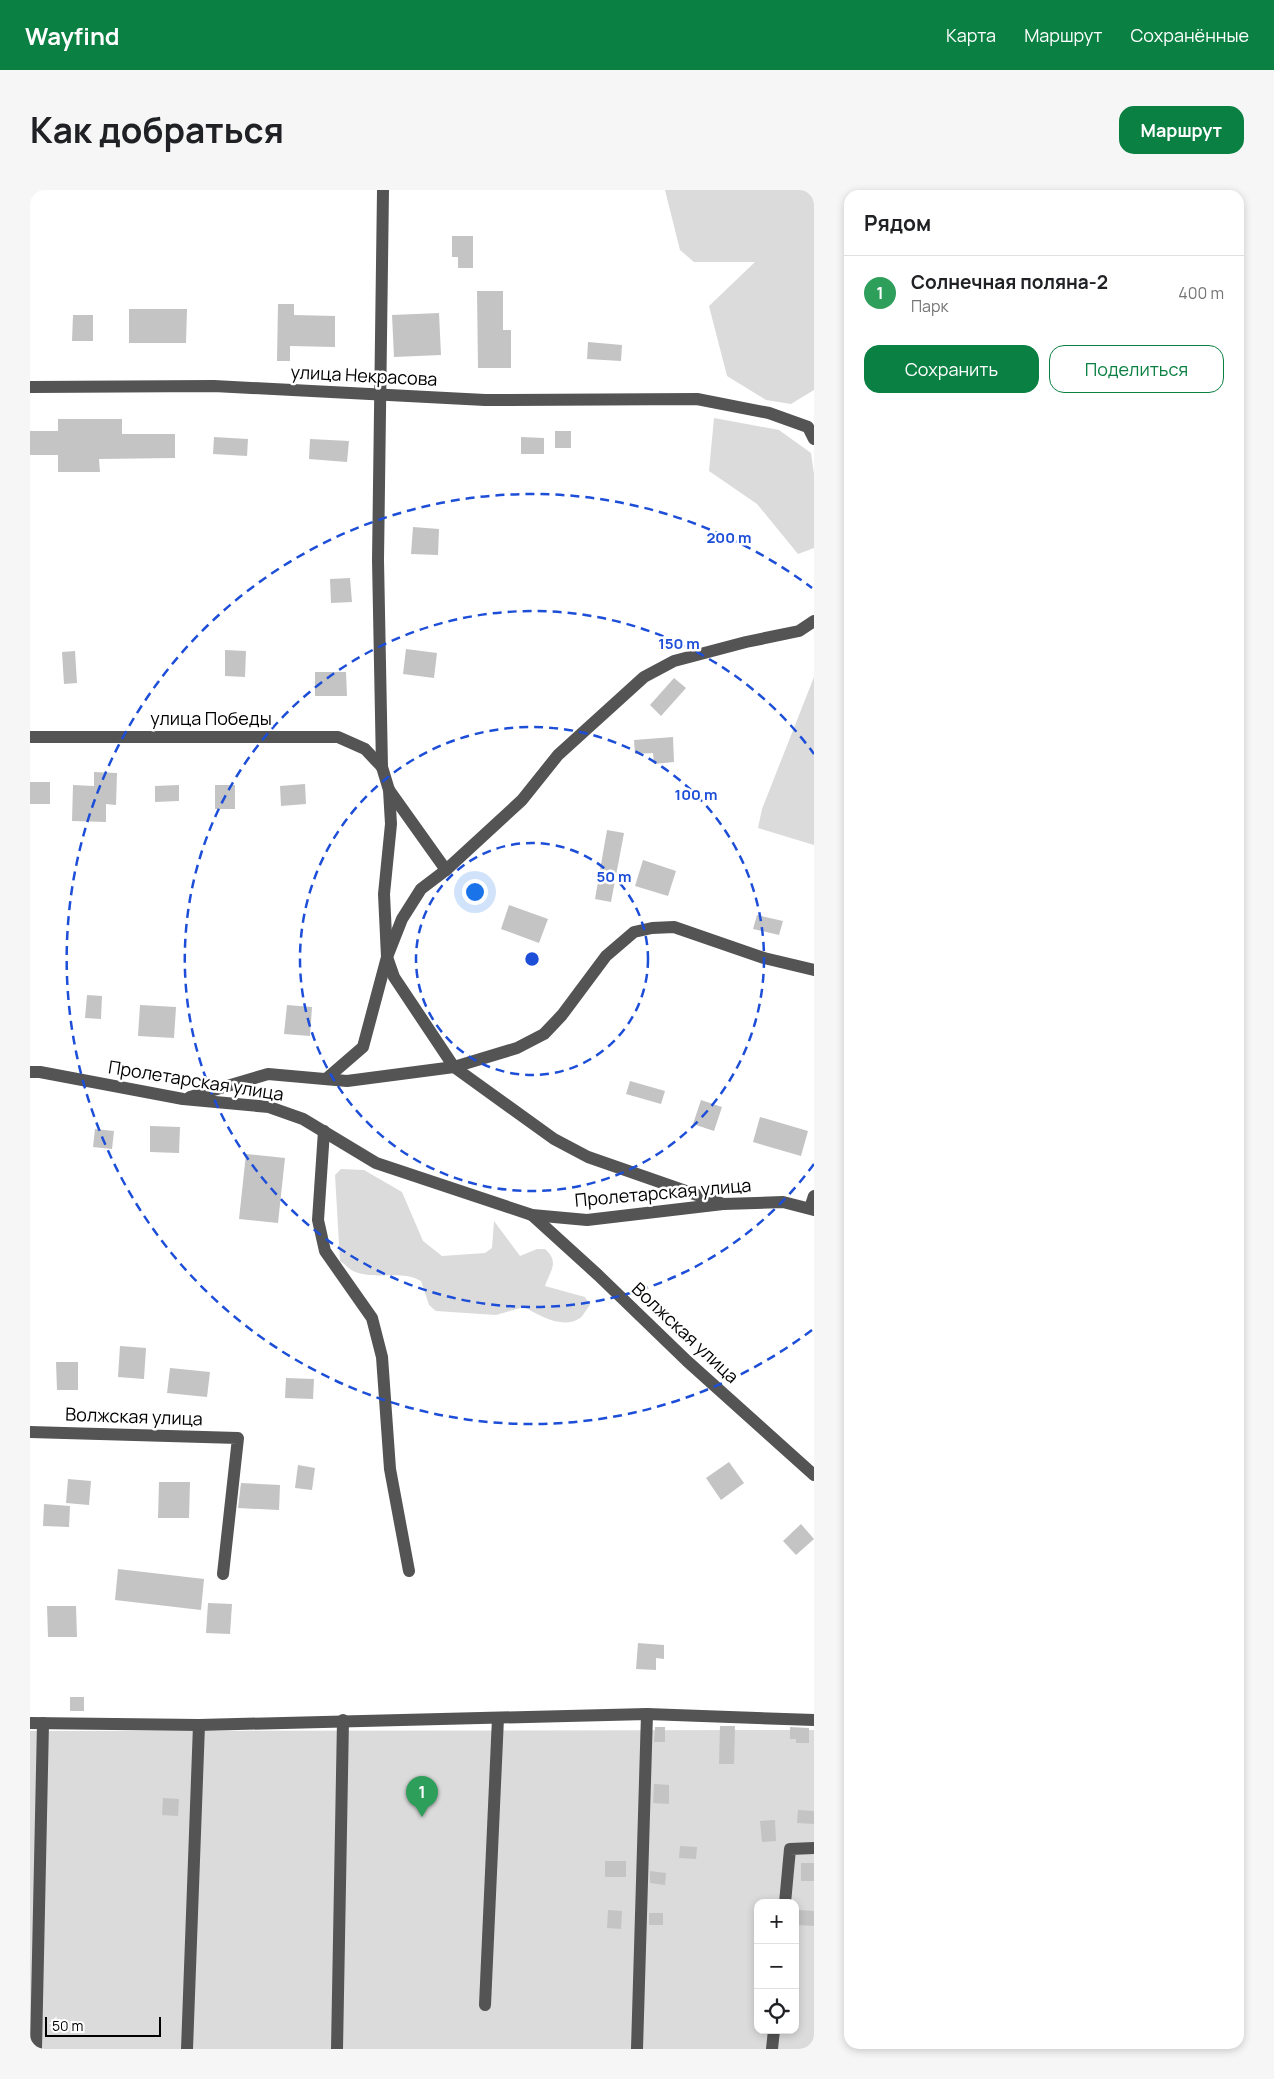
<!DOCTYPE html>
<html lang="ru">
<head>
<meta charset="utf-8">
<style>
	:root { --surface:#fff; --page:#f6f6f6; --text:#202124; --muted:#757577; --line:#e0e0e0; --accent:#0b8043 }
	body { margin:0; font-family:Manrope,sans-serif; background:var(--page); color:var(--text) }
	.controls { position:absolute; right:15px; bottom:15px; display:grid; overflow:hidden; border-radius:10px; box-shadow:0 2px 8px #0003 }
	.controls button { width:45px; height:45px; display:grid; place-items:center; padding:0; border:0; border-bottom:1px solid var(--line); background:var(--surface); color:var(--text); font:25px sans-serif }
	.scale { position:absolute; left:15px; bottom:12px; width:116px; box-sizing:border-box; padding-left:5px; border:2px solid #000; border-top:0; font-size:14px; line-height:18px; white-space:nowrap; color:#000; -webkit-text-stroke:4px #fff; paint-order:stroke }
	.you { position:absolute; left:444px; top:701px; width:18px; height:18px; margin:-12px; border:4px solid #fff; border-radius:50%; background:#1a73e8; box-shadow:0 0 0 8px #1a73e833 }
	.badge { display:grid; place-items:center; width:32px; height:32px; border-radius:50%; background:var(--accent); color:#fff; font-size:16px; font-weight:700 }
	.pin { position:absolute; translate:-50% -41px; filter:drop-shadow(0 1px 2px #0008) }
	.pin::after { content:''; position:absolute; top:26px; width:18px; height:15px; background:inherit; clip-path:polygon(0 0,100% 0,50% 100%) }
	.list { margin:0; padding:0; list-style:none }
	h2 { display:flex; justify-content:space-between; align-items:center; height:65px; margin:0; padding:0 20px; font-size:21px }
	h2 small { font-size:16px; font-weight:400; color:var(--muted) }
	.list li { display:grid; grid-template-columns:32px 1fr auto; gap:15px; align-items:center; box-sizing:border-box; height:75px; padding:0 20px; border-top:1px solid var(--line) }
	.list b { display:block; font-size:19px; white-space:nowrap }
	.list p { margin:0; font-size:16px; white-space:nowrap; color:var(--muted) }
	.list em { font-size:16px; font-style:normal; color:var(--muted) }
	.actions { display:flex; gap:10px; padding:15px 20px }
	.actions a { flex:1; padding:11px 0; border:1px solid var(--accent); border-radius:15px; text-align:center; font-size:18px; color:var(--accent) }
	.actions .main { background:var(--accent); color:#fff }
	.icon { flex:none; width:28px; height:28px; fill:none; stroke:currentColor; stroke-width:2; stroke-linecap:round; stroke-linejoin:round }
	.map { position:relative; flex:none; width:784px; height:1859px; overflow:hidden; border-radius:15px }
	header { display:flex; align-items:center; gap:30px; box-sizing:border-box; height:70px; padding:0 25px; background:var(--accent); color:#fff }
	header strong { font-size:24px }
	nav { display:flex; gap:28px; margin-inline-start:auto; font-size:18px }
	.intro { display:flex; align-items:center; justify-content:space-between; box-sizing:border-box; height:120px; padding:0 30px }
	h1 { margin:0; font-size:35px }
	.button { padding:12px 22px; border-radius:15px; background:var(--accent); color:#fff; font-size:18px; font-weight:700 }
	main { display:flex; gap:30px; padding:0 30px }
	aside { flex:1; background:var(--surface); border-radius:15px; box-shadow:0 2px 8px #0003 }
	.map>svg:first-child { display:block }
	.green { fill:#dbdbdb; fill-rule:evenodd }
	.building { fill:#c4c4c4 }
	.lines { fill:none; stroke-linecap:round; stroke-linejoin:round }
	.minor { stroke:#545454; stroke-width:12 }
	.ring { fill:none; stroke:#1d4ed8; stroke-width:2.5; stroke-dasharray:9 6 }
	.labels { text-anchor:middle; stroke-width:5; stroke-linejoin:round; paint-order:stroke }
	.street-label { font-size:18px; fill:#000; stroke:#fff }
	.centre { fill:#1d4ed8; stroke:#fff; stroke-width:2.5 }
	.ring-label { font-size:15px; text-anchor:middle; font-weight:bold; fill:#1d4ed8; stroke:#fff; stroke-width:5; stroke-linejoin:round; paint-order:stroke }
</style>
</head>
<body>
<header>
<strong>Wayfind</strong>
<nav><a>Карта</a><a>Маршрут</a><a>Сохранённые</a></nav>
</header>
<div class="intro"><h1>Как добраться</h1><a class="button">Маршрут</a></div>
<main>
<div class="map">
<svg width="784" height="1859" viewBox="0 0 784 1859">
	<rect width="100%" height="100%" fill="#fff"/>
	<g class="green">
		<path d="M635,0H784V200L761,214L736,210L697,186L679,116L725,72H664L650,60Z"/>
		<path d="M684,228L749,240L781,263L784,284V358L768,364L727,314L679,281Z"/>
		<path d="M784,487V655L728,638L732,619Z"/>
		<path d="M311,979L334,980L372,1002L393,1051L412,1066L455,1063L462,1058L464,1031L490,1066L507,1059H515C530,1072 520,1081 515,1096L555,1107L560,1115C557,1118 554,1125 550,1128C533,1140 509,1125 494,1117L466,1125L406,1121L399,1115L391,1091C371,1079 345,1091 323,1081C319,1079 315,1074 310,1071L305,985Z"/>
		<path d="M784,1540V1859H0V1541ZM728,1713H765V1840H728Z"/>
	</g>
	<g class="building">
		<path d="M422,46H443V78H428V67H422Z"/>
		<path d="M447,101H473V140H481V178H448Z"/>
		<path d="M248,114H264V125L305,126V157L260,156V171H247Z"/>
		<path d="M99,119H157L156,153H99Z"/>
		<path d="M409,123L411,165L364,167L362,125Z"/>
		<path d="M43,125H63V151H42Z"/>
		<path d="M558,152L592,155L591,171L557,169Z"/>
		<path d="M28,229H92V244H145V268L69,269L70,282H28V265H0V241H28Z"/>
		<rect x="525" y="241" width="16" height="17"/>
		<path d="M184,247L218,249L217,266L183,264Z"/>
		<path d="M491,247L514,248V264H491Z"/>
		<path d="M280,249L319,251L317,272L279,269Z"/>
		<path d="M383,337L409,339L408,365L381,364Z"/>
		<path d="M320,388L322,412L301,413L300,389Z"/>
		<path d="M376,459L407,463L404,488L373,484Z"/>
		<path d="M195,460L216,461L215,487L195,486Z"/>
		<path d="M45,461L47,493L34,494L32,462Z"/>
		<path d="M285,482H316L317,506H285Z"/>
		<path d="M644,488L656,498L631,526L620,515Z"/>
		<path d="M643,547L644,572L624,574L623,563L605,564L604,550Z"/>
		<path d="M64,582L87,583L86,615L76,614V632L42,631L43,595L64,596Z"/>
		<rect x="0" y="592" width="20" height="22"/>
		<path d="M275,594L276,614L251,616L250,596Z"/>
		<path d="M149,595V611L125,612V596Z"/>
		<rect x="185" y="595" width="20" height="24"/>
		<path d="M577,640L594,643L581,712L565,709Z"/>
		<path d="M613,670L646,681L638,706L605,696Z"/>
		<path d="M479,715L518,729L509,753L471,739Z"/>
		<path d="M727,725L753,731L749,745L723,739Z"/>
		<path d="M57,805L72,806L71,829L55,828Z"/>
		<path d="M110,815L146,817L144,848L108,846Z"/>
		<path d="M257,815L282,817L280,846L254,844Z"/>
		<path d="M600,891L635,901L631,914L596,904Z"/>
		<path d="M671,910L692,917L684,941L663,934Z"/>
		<path d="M730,927L778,941L771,966L723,952Z"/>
		<path d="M120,936L150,937L149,963L120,962Z"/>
		<path d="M65,939L84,941L82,959L63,957Z"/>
		<path d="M216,964L255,968L248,1033L209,1029Z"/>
		<path d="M90,1156L116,1158L114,1189L88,1187Z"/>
		<path d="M26,1172H48V1200H27Z"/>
		<path d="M140,1178L180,1182L177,1207L137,1203Z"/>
		<path d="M256,1188L284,1189L283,1209L255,1208Z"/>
		<path d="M699,1272L714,1293L691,1310L676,1288Z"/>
		<path d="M268,1275L285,1278L282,1300L265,1298Z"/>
		<path d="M38,1289L61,1291L59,1315L36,1313Z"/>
		<path d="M129,1292H160L159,1328H128Z"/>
		<path d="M211,1293L250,1295L249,1320L208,1318Z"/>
		<path d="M14,1314L40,1316L39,1337L13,1336Z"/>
		<path d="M771,1334L784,1349L766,1365L753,1351Z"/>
		<path d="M88,1379L174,1389L171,1420L85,1410Z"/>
		<path d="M178,1413L202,1414L200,1444L176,1443Z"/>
		<path d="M17,1416H46L47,1447H18Z"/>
		<path d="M608,1453L634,1455V1469L626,1468V1480L606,1479Z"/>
		<rect x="40" y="1507" width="14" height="14"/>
		<path d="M690,1536H705L704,1574H689Z"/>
		<path d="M625,1537H635V1552H624Z"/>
		<path d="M760,1537L779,1538V1553H766V1549H760Z"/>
		<path d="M624,1594L639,1595V1614L623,1613Z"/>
		<path d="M133,1608L149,1609L148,1626L132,1625Z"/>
		<path d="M768,1620L784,1621V1634L767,1633Z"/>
		<path d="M745,1630L746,1651L732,1652L730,1631Z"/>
		<path d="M650,1656L667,1657L666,1669L649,1668Z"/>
		<rect x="575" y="1671" width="21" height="16"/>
		<rect x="771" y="1673" width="13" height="18"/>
		<path d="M620,1681L636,1683L635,1695L620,1693Z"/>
		<path d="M578,1720L592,1721L591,1739L577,1738Z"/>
		<path d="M769,1720L784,1721V1736L768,1735Z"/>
		<rect x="619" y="1723" width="14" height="12"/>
	</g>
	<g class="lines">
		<g class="minor">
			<path d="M353,0L348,370L352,577L359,600L361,634L354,704L357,767L364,787L424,877L524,949L558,967L693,1014"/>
			<path d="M0,197L184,196L455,210L667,209L739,223L778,237L784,249"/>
			<path d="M0,547H308L335,559L352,577"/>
			<path d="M359,600L416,680"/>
			<path d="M0,882H10L153,909L239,917L273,929L346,973L502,1025L557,1030L693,1014L753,1012L784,1020"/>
			<path d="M296,889L333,857L357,767L372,729L391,699L416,680L492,610L528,565L614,487L644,471L716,452L769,441L784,431"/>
			<path d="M160,907L238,884L317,891L424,877L487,858L514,844L532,825L576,766L604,742L622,738L644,737L734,768L784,780"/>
			<path d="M294,941L288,1030L295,1061L342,1128L352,1167L360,1279L379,1381"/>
			<path d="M780,1018L784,1006"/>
			<path d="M502,1025L568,1085L657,1171L784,1285"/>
			<path d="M0,1242L208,1248L193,1384"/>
			<path d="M0,1533L169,1535L617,1524L784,1530"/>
			<path d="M755,1713L760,1659L784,1658"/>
			<path d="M455,1815L468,1528"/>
			<path d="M6,1859L13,1533"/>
			<path d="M157,1859L169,1535"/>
			<path d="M307,1859L313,1530"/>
			<path d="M607,1859L617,1524"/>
			<path d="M742,1859L744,1840"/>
		</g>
	</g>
	<g class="ring">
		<circle cx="502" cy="769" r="116"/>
		<circle cx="502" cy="769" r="232"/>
		<path d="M784 974A348 348 0 1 1 784 564"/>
		<path d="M782 1140A465 465 0 1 1 782 398"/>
	</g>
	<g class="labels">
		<g class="street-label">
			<text transform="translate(334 186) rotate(3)" y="6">улица Некрасова</text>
			<text x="181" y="535">улица Победы</text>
			<text transform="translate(166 891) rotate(9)" y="6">Пролетарская улица</text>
			<text transform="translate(633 1003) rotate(-5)" y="6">Пролетарская улица</text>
			<text transform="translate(655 1143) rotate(43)" y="6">Волжская улица</text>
			<text transform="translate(104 1227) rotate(2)" y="6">Волжская улица</text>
		</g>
	</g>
	<circle cx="502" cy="769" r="8" class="centre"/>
	<g class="ring-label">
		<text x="699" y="353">200 m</text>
		<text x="649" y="459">150 m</text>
		<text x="666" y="610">100 m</text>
		<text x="584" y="692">50 m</text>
	</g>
</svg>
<div class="controls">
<button>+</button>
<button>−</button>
<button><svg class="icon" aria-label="locate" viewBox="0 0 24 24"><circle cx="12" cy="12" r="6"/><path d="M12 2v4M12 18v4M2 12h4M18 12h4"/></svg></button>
</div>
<div class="scale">50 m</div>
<div class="you"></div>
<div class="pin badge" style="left:392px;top:1627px;background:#2e9e5b">1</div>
</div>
<aside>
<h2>Рядом<small></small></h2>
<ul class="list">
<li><span class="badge" style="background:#2e9e5b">1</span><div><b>Солнечная поляна-2</b><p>Парк</p></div><em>400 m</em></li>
</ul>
<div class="actions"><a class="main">Сохранить</a><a>Поделиться</a></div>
</aside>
</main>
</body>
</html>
